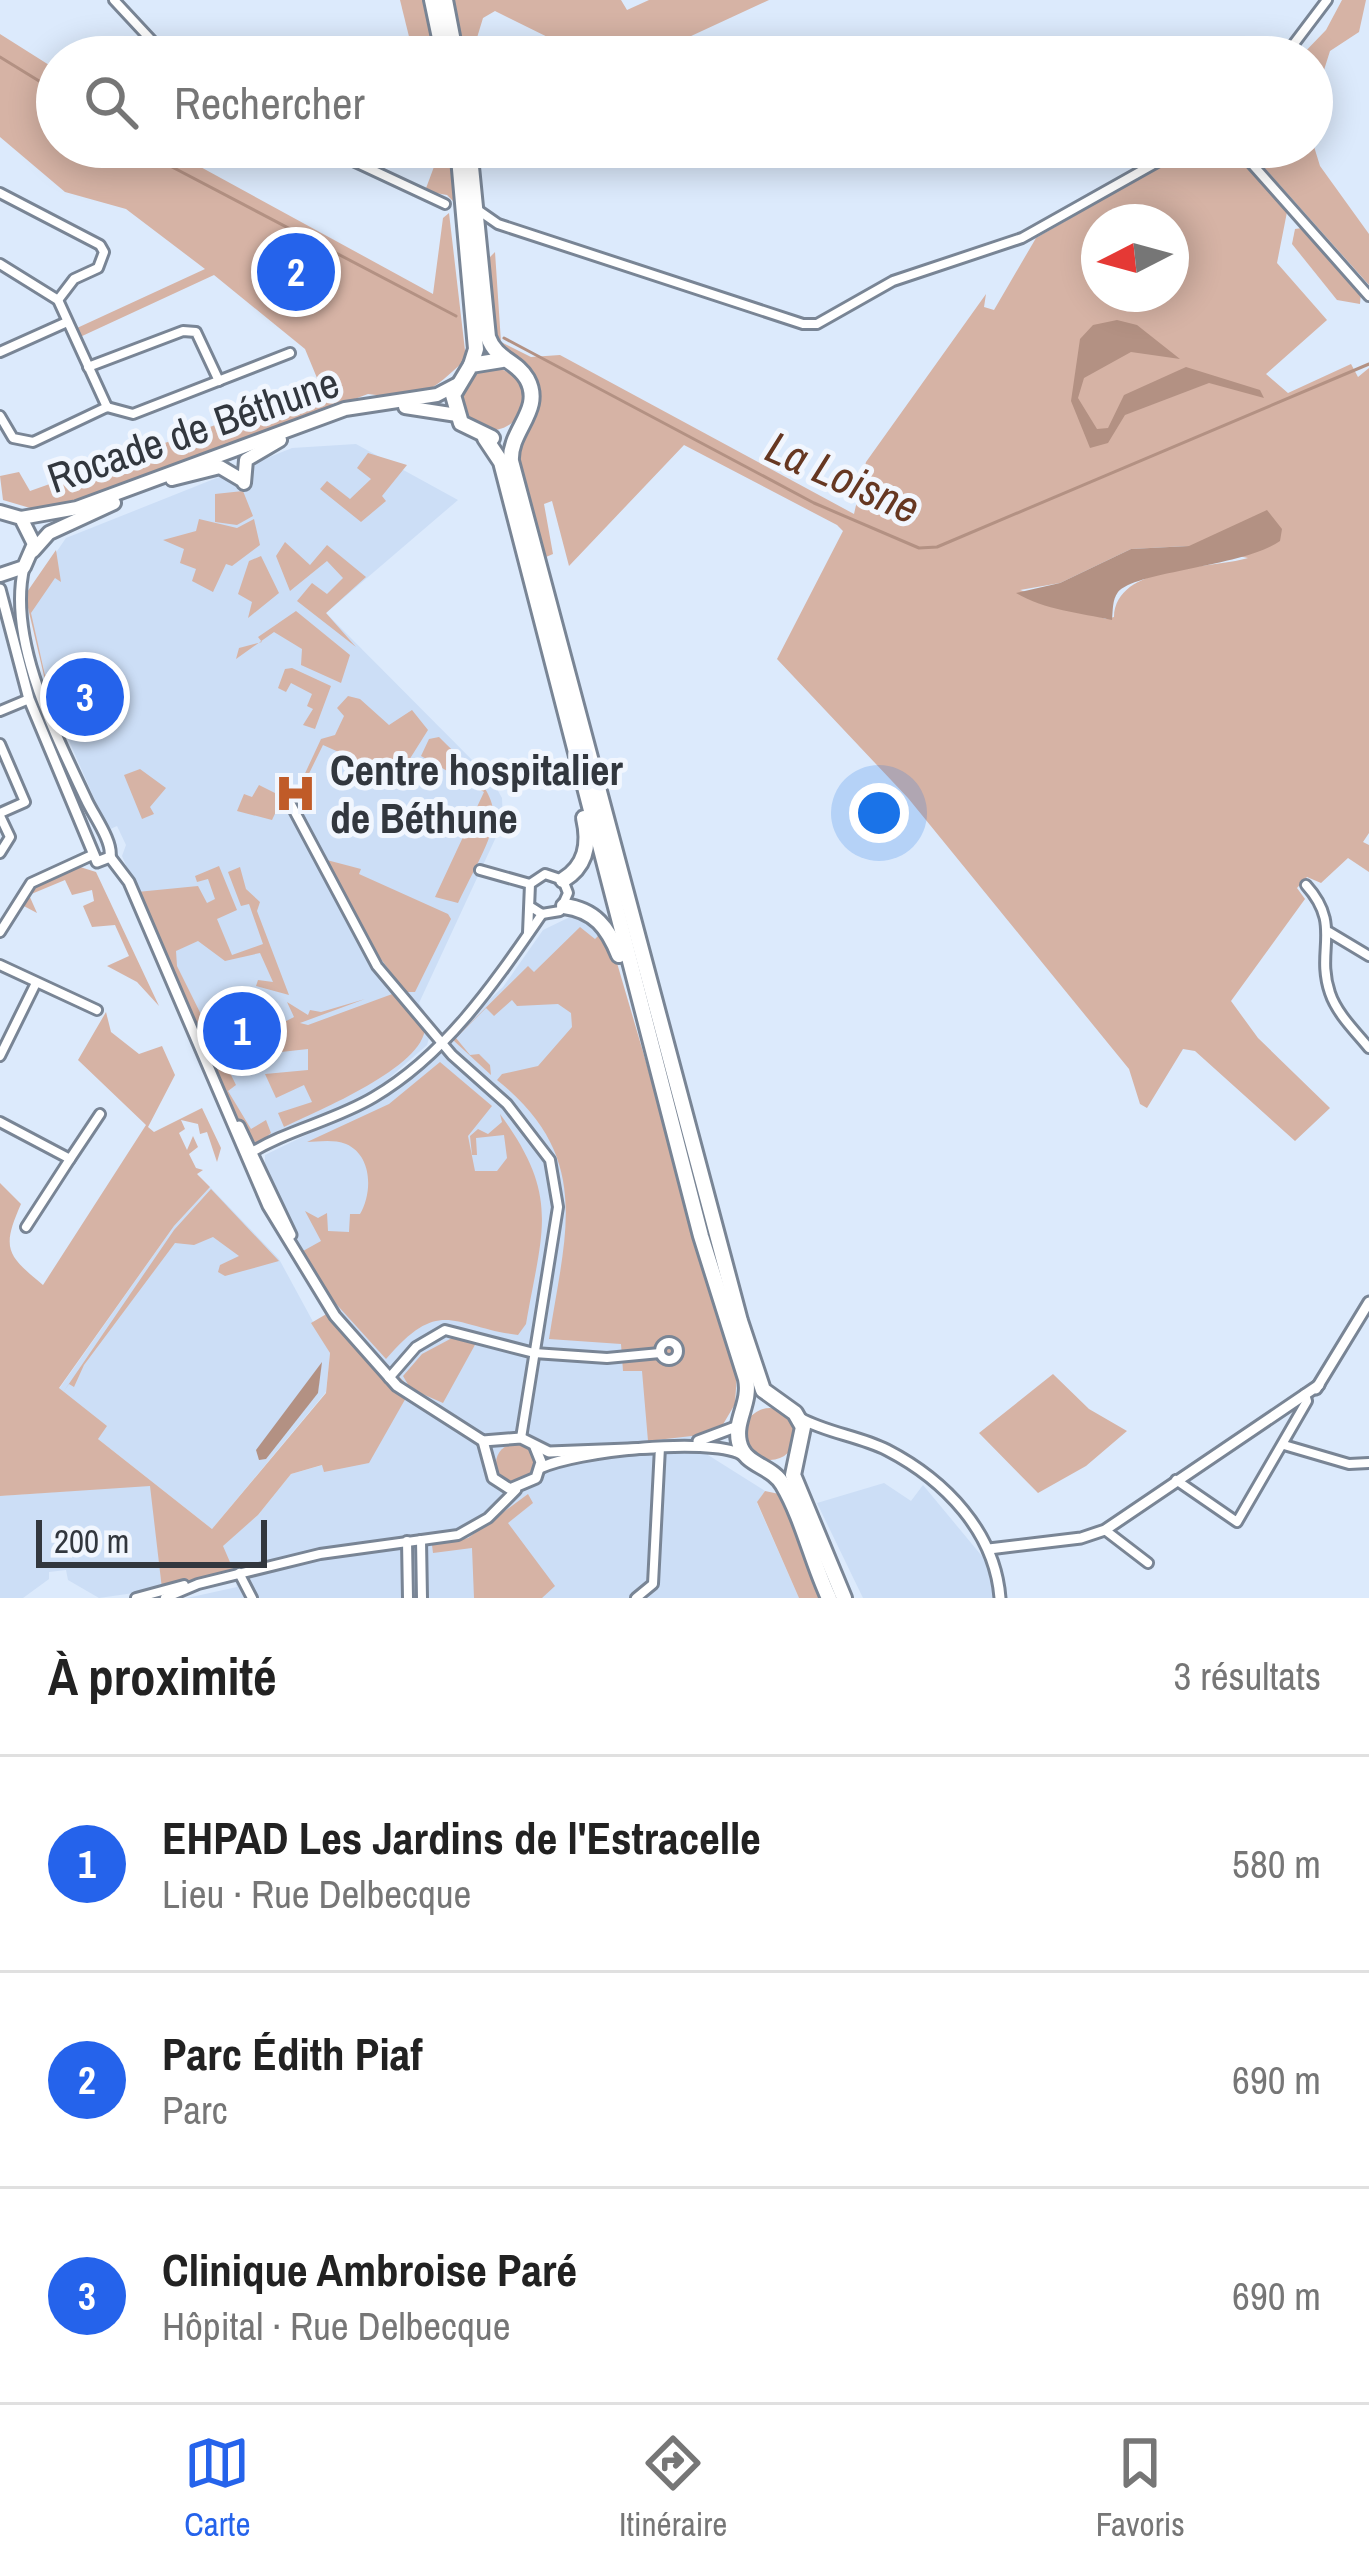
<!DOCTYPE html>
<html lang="fr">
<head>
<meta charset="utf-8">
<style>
	:root { --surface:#fff; --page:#f6f6f6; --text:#222; --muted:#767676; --line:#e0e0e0; --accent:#2563eb }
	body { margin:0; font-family:"Archivo Narrow",sans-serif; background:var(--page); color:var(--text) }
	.compass { position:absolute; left:1081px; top:204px; width:108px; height:108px; border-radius:50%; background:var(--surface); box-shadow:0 6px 30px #0003; rotate:264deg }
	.scale { position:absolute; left:36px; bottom:30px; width:231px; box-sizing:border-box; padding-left:12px; border:6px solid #32373e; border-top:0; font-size:33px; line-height:42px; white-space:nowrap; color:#32373e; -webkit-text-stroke:9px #f1f6fe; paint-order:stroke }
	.you { position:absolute; left:879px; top:813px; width:42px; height:42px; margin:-30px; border:9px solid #fff; border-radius:50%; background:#1a73e8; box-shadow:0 0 0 18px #1a73e833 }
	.badge { display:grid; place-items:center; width:78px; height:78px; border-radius:50%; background:var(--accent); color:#fff; font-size:39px; font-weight:700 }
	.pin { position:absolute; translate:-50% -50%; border:6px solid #fff; box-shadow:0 3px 12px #0006 }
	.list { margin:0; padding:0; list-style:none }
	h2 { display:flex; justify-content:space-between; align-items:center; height:156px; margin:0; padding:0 48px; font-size:51px }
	h2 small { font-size:39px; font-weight:400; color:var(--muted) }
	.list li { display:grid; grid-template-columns:78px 1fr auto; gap:36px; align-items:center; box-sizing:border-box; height:216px; padding:0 48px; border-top:3px solid var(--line) }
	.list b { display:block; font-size:45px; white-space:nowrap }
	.list p { margin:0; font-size:39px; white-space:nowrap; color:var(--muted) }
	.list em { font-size:39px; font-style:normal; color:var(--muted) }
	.icon { flex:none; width:66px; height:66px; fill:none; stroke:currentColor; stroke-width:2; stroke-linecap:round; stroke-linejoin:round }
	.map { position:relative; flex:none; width:1369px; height:1598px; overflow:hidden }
	.search { position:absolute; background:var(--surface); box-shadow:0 6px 30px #0003; left:36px; right:36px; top:36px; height:132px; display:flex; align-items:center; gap:30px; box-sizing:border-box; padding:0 42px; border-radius:66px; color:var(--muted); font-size:45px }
	.sheet { height:804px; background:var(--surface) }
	nav { display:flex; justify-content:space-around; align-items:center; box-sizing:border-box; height:168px; border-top:3px solid var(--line); background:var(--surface); font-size:33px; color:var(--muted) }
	nav a { display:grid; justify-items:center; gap:6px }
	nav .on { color:var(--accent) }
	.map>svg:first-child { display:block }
	.built { fill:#ccdef6 }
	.green { fill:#d6b3a5; fill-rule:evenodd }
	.water { fill:#b39183 }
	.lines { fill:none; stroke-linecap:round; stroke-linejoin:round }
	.stream { stroke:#b39183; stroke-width:3 }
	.minor-casing { stroke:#798595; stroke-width:14 }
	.tertiary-casing { stroke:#798595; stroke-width:15 }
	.primary-casing { stroke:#798595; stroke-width:18 }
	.trunk-casing { stroke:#798595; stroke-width:20 }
	.minor { stroke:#fff; stroke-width:8 }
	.tertiary { stroke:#fff; stroke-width:9 }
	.primary { stroke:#fff; stroke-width:12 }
	.trunk { stroke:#fff; stroke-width:14 }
	.labels { text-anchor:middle; stroke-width:10; stroke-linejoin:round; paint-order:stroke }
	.street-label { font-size:42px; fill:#32373e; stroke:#f1f6fe }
	.poi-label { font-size:42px; font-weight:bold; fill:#32373e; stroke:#f1f6fe; text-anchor:start }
	.water-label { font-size:45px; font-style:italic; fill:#663721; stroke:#f1f6fe }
</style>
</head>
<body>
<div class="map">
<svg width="1369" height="1598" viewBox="0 0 1369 1598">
	<rect width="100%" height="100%" fill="#dceafc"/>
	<g class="built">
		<path d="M356,444L458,500L326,613L492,780L502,798L503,822L419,1003L433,1025L427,1045L371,1094L258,1144L249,1138L187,1007L122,856L126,845L117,826L108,830L52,702L26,596L66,538L292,448Z"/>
		<path d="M574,915L603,933L707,1427L708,1455L765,1491L757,1503L799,1598H187L237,1587L222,1546L258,1515L291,1474L323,1465L324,1471L399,1406L411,1389L335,1309L310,1268L265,1168V1155L382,1098L503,987L543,930Z"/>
		<path d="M210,1187L279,1259L330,1353L326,1392L212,1529L98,1439L59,1389L174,1226Z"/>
		<path d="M884,1483L911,1501L923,1485L986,1561L1000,1598H863L817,1503Z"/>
		<path d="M151,1485L162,1589L99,1598L68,1580L66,1570L49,1572V1579L23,1598H0V1496Z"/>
	</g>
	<g class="green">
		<path d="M400,0H425L438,57H414Z"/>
		<path d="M454,0H621L627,10L649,0H769L676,43L582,54L495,11L483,18L476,41L479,57H466Z"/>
		<path d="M1342,0H1366L1359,32L1330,51L1312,108V57H1300L1326,30Z"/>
		<path d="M0,34L57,70V147H164L433,294L443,218L449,213L466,359C430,393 421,401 368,394L47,513L3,500L0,476L19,472L30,491L297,396L317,378L305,349L214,275L80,337L77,328L205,269L126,209L65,192L0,137Z"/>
		<path d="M1312,140L1320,166L1369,234V285L1261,164L1266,147H1312Z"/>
		<path d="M430,147H451L456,204L447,195L425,191L435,164Z"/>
		<path d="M1193,147C1239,147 1258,180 1287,212L1277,263L1327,320L1266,374L1288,393L1351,364L1358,377L1369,368V833L1363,842L1369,845V872L1348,858L1321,883L1307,877L1297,888L1305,899L1231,1001L1258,1038L1330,1108L1295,1141L1195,1051L1183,1049L1147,1108L1140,1104L1129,1069L908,798L777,659L843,531L837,525L684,445L569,566L552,501L544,504L553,554L546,557L517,449C521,433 538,424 538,407C540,361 514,370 499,346C485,324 490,284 488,259L495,252L501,342L531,357L560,355L854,514L866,462L986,294L984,307L994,310L1036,238ZM1099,222H1171V294H1099ZM1188,546L1248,558C1207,570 1116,564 1114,617L1106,619L1020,590L1060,583L1131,549Z"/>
		<path d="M1302,228L1361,292L1360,304L1337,300L1292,244L1295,229Z"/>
		<circle cx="492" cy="399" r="31"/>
		<path d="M368,453L407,465L382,496L386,501L361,522L320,489L327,481L350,499L371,479L357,468Z"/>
		<path d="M243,491L253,516L237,525L215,522V494Z"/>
		<path d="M199,519L237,528L254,519L260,545L232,566L226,564L213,592L192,581L196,569L180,563L184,549L163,540L196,531Z"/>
		<path d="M285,542L310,565L327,545L366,577L326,613L356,647L297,601L312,583L327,594L343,578L327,561L290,591L276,556Z"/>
		<path d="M56,550L61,582L55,578L31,613L45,675L52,674L48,693L25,595Z"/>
		<path d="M261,556L279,593L248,618L252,602L238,594L249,561Z"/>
		<path d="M296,611L350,655L341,683L301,665L302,649L274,632L236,659L239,648L262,642L258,637Z"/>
		<path d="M292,668L331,686L315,729L303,725L313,709L307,706L312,694L291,683L286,692L278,688L285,669Z"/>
		<path d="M348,696L360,699L389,725L412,710L428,730L394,784L371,773L372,767L323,745L298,796L302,800L296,802L294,797L321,739L335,735L344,716L337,708Z"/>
		<path d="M439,737C515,811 502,813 458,903L435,897L484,792L421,756L429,739Z"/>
		<path d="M140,769L166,788L150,807L154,814L142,819L124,775Z"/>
		<path d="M259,785L283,797L272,820L237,811L244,794L252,797Z"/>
		<path d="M323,859L361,869L359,874L448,914L451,919L415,992H406L364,937Z"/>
		<path d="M77,866L96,872L159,1006L137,982L107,966L129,956L115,925L92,927L83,906L94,901L92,890L72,895L65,880L29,895L37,913L20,904L37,884Z"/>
		<path d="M219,866L237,910L217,919L232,955L263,944L249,904L241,906L228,872L240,867L246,889L260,902L257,911L289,995L256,986L258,980L273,982L260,953L225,961L198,941L176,951L177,966L236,1085L228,1091L251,1129L266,1120L271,1133L258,1144C225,1124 156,937 137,892L198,886L207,903L215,899L208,879L197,882L195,876Z"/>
		<path d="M580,927L595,939L604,930L610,939L737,1373L735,1404L718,1433L648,1441L642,1371H623L621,1344L549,1339C565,1233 594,1158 497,1080L502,1074L538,1066L572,1027L571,1013L558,1004L517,1006L512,1000L494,1016L486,1008L456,1038L470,1055L479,1054L490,1065L491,1075L453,1040L528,966L534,972Z"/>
		<path d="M395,993L425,1027C425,1067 317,1111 284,1127L278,1113L312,1102L304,1085L276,1098L265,1074L308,1070V1049L254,1055L257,1051L248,1041L294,1017L287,1002L308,1015L310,1010L321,1012L365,999L300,1023L308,1025Z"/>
		<path d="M106,1012L111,1032L139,1054L162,1046L175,1075L148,1127L154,1132L202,1108L221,1148L217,1162L207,1132L200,1134L198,1124L181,1120L185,1129L179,1133L187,1150L193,1136L198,1147L189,1154L196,1168L203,1170L197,1174L210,1187L174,1226L59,1388L107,1426L98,1439L212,1529L326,1393L330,1353L311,1323L335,1309L410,1388L403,1376L422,1354L452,1338L476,1343L443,1403L411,1389L369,1463L324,1472L322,1465L291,1474L258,1515L223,1546L233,1569L162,1589L150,1486L0,1496V1183L21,1204C1,1249 7,1255 43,1285L146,1125L78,1060Z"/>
		<path d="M440,1062L492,1106L468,1136L475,1171H497L507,1158L504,1135L476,1138L477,1155H472L470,1136L478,1129L488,1134L502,1122L500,1114C561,1197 542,1230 526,1324L518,1335C453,1327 441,1295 386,1359L328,1295L303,1251L321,1241L305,1211L318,1218L327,1213L328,1231L349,1232L350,1214H360C373,1192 372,1155 346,1144C333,1139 317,1142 307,1142L389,1104Z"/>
		<path d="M211,1189L279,1261L225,1276L218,1272L220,1265L239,1256L213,1237L194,1245L175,1243L84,1365L74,1387L69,1384L64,1391L174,1230Z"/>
		<path d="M1053,1374L1089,1409L1127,1431L1086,1466L1038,1493L979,1433Z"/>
		<circle cx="770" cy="1434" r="26"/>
		<circle cx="515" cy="1463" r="19"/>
		<path d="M765,1491L779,1494L823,1598H799L757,1502Z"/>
		<path d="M528,1494L533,1503L508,1523L555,1586L542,1598H474L472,1548L433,1553L432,1545L468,1538Z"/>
	</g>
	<g class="water">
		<path d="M1117,320L1137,325L1180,359L1131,352L1084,378L1078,398L1097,429L1108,428L1124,395L1186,367L1260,390L1264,398L1209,383L1125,415L1108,443L1090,448L1071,401L1080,339L1093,325Z"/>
		<path d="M1267,510L1282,529L1280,541C1242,567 1136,571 1118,592C1112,600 1113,611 1112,620C1080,613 1045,610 1016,593L1060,583L1131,549L1189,546Z"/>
		<path d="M322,1362L318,1393L266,1459L259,1460L256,1450Z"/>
	</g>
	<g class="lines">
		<g class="stream">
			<path d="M0,57L57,92"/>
			<path d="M119,147L155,158L456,316"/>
			<path d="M504,338L814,503L919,548L937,547L1369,364"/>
		</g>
		<defs>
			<g id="minor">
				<path d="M114,0L167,57"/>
				<path d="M1284,57L1327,0"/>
				<path d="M323,147L445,204"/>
				<path d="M1237,147L1369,296"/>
				<path d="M0,193L100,245L104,252L98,268L74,279L58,300"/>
				<path d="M475,208L498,224L803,324H817L893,281L1022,238L1184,147"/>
				<path d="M0,264L58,300L107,407"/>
				<path d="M0,352L67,322"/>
				<path d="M88,367L183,331L196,332L219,381"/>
				<path d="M107,407L133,414L290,353"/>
				<path d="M0,416L13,438L33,442L107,407"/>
				<path d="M0,711L29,699"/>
				<path d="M0,744L25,802L0,813"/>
				<path d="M288,799L377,966L452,1055L507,1104L550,1160L558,1207L521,1438"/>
				<path d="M0,816L10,837L0,853"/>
				<path d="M480,870L530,884"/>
				<path d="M1306,885C1343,926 1315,949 1330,993C1337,1014 1356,1032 1369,1048"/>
				<path d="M0,932L31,883L90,856"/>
				<path d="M1329,932L1369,956"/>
				<path d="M528,933L530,884L545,874L563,880L568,893L560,911L542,914L531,907"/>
				<path d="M0,965L97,1010"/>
				<path d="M0,1056L36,983"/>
				<path d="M0,1122L70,1159L100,1114"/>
				<path d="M247,1155C286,1130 334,1121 374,1097C447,1054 495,982 542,914"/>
				<path d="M26,1227L70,1159"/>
				<circle cx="669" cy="1351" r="9"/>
				<path d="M389,1378L416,1347L445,1330L534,1353L607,1358L660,1353"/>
				<path d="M1284,1445L1349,1464L1369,1463"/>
				<path d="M1176,1480L1237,1522L1307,1401L1305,1394"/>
				<path d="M1105,1530L1148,1563"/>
				<path d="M421,1540L422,1598"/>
				<path d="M407,1541L408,1598"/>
				<path d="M239,1573L252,1598"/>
				<path d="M136,1598L184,1585"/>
				<path d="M165,1598L198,1584L320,1554L458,1535L488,1518L516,1490"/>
				<path d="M636,1598L653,1584L660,1447"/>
			</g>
			<g id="tertiary">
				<path d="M24,567C7,640 55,733 86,799C93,815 113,841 110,857"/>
				<path d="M0,589L29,699L97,862L110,857"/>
				<path d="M110,857L129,882L268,1206L335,1316L397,1386L483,1441L521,1438L549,1452L654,1448"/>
				<path d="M239,1126L291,1235"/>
				<path d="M1316,1389L1369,1302"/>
				<path d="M800,1418C827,1433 859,1436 887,1450C945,1480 995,1532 1000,1598"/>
				<path d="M483,1441L493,1478L510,1489L536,1478L541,1462L535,1447"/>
				<path d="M698,1441L738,1426"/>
				<path d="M540,1468C576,1451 707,1437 741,1454"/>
				<path d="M989,1549L1081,1538L1105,1530L1319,1385"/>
			</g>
			<g id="primary">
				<path d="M405,407L457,415"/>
				<path d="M172,479L220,467L242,480"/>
				<path d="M244,483L246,460L280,440"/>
				<path d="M0,512L21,518L34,544L24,567L0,575"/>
				<path d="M21,518L77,508L345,409L437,395L456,385"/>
				<path d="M33,551L49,533L114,503"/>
			</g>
			<g id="trunk">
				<path d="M432,0L444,57"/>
				<path d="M445,0L456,57"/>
				<path d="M458,147L476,349L471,365"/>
				<path d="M469,147L488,337C496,360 516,360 527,379C544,410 509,430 511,461L740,1321L763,1390L795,1413L803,1427L793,1475L844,1598"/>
				<path d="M485,438L501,462L701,1236L746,1379C751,1403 734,1420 739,1442C744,1466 772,1465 783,1485C803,1519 812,1562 829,1598"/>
				<path d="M492,438L461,423L453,395L471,365L502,360"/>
				<path d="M563,880C586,866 590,844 584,818"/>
				<path d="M564,906C595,910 608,928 619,955"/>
			</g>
		</defs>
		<use href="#minor" class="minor-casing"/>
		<use href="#tertiary" class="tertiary-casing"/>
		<use href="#primary" class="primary-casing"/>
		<use href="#trunk" class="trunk-casing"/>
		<use href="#minor" class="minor"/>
		<use href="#tertiary" class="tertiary"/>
		<use href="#primary" class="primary"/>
		<use href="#trunk" class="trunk"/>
	</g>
	<defs>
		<symbol id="hospital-bare" viewBox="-9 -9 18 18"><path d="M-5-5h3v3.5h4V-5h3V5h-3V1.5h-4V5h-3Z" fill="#c05b28" stroke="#f1f6fe" stroke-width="2.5" paint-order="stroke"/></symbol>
	</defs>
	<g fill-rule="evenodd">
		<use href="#hospital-bare" x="266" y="764" width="59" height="59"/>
	</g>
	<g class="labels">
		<g class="street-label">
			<text transform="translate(193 430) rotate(-19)" y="15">Rocade de Béthune</text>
		</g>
		<g class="poi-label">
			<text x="330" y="785">Centre hospitalier<tspan x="330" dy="48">de Béthune</tspan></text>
		</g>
		<g class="water-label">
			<text transform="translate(843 477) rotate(24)" y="16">La Loisne</text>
		</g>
	</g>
</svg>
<svg class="compass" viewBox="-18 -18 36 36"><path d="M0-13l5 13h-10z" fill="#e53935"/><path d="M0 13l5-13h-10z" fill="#767676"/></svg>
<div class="scale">200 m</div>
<div class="you"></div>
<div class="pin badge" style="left:242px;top:1031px">1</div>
<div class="pin badge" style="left:296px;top:272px">2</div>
<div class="pin badge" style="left:85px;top:697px">3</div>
<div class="search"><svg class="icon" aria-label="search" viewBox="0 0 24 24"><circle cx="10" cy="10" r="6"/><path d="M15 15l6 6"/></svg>Rechercher</div>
</div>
<section class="sheet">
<h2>À proximité<small>3 résultats</small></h2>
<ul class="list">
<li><span class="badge">1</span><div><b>EHPAD Les Jardins de l'Estracelle</b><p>Lieu · Rue Delbecque</p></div><em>580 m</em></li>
<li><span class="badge">2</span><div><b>Parc Édith Piaf</b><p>Parc</p></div><em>690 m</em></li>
<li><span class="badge">3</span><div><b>Clinique Ambroise Paré</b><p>Hôpital · Rue Delbecque</p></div><em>690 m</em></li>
</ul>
</section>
<nav>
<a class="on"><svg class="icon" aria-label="map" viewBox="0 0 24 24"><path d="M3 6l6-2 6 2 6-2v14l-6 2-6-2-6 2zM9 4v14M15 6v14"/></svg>Carte</a>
<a><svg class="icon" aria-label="directions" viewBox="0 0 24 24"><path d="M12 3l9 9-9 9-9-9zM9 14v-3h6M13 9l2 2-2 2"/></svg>Itinéraire</a>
<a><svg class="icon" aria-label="saved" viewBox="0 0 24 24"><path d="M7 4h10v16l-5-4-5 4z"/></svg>Favoris</a>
</nav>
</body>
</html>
